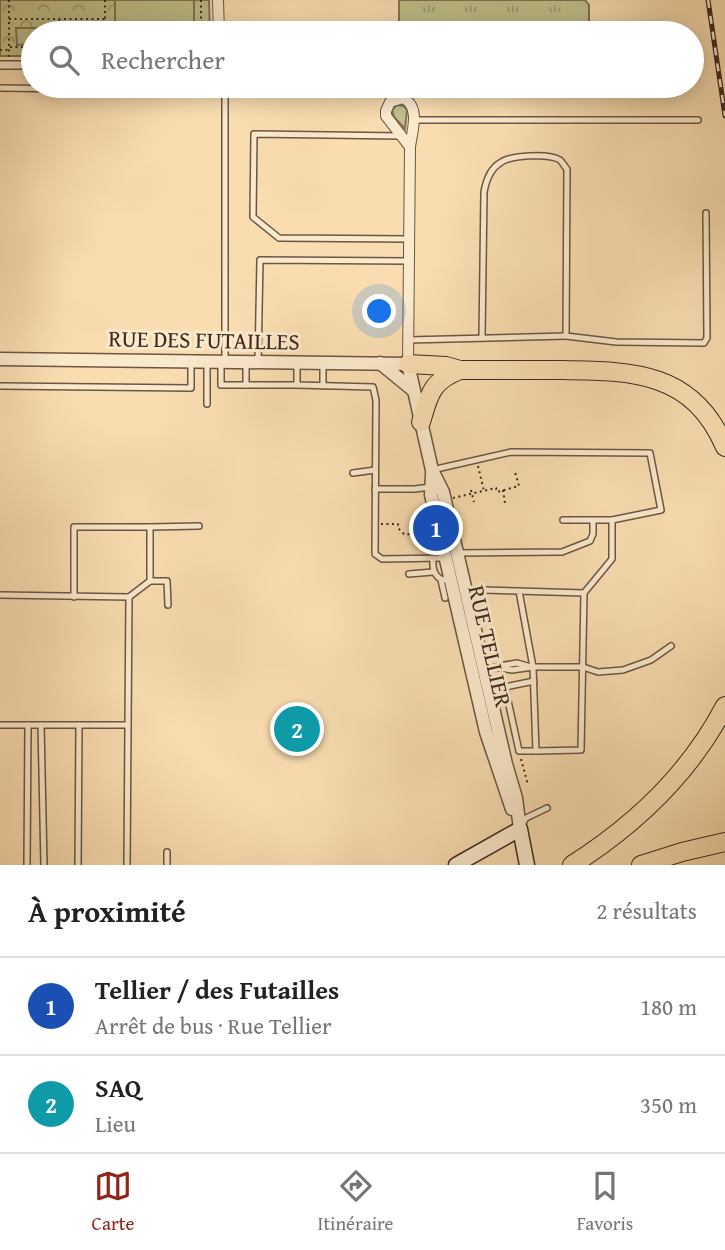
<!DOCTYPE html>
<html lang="fr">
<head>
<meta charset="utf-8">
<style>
	:root { --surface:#fff; --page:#f6f6f6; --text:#222; --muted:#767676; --line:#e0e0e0; --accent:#8f2418 }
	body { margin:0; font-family:"Gentium Book Plus",serif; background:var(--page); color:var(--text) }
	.you { position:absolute; left:380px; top:312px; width:24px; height:24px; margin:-18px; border:5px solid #fff; border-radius:50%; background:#1a73e8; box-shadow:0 0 0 10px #1a73e833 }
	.badge { display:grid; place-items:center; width:46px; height:46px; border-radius:50%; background:var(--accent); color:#fff; font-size:23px; font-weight:700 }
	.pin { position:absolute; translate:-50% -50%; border:4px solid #fff; box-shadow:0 2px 7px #0006 }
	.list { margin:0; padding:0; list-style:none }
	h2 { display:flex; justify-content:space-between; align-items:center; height:91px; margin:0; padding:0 28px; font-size:30px }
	h2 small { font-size:23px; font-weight:400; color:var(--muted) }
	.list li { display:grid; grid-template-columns:46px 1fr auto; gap:21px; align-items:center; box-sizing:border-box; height:98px; padding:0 28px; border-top:2px solid var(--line) }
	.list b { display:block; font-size:26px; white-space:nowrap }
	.list p { margin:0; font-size:23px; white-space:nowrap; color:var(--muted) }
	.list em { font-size:23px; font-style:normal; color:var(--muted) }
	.icon { flex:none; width:38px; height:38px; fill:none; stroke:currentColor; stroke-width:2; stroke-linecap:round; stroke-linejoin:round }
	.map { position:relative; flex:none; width:725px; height:865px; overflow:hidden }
	.search { position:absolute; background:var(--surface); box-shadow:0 4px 18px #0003; left:21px; right:21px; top:21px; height:77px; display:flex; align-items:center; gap:18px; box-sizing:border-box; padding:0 24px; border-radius:38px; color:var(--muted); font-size:26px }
	.sheet { height:287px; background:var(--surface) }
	nav { display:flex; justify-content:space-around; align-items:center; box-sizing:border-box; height:98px; border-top:2px solid var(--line); background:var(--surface); font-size:19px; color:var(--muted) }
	nav a { display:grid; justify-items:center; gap:4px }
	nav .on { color:var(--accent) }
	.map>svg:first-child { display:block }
	.grass { fill:url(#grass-tufts); stroke:#7e7455; stroke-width:2 }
	.forest { fill:url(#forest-crowns); stroke:#7e7455; stroke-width:2 }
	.garden { fill:#bfc08b; stroke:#7e7455; stroke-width:2 }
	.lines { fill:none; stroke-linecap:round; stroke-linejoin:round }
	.service-casing { stroke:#6b5644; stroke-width:8 }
	.pedestrian-casing { stroke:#6b5644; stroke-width:10 }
	.minor-casing { stroke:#6b5644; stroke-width:12 }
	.tertiary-casing { stroke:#6b5644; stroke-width:15 }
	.secondary-casing { stroke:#3c291f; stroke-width:17 }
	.motorway-casing { stroke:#3c291f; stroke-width:20 }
	.path { stroke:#3c291f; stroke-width:2; stroke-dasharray:2 3.5; stroke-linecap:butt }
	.service { stroke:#fbe9cc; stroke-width:5 }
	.pedestrian { stroke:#fbe9cc; stroke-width:7 }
	.minor { stroke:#fbe9cc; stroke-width:10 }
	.tertiary { stroke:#fbe9cc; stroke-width:12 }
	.secondary { stroke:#fbe9cc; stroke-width:14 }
	.motorway { stroke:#f9ddb1; stroke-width:18 }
	.rail-casing { stroke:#3c291f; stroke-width:5 }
	.rail { stroke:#fbe9cc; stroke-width:2.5; stroke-dasharray:8; stroke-linecap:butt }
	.labels { text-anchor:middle; stroke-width:6; stroke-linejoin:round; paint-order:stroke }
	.street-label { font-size:23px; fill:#3c291f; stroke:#fbe9cc }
</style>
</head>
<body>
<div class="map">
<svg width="725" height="865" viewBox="0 0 725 865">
	<defs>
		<pattern id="grass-tufts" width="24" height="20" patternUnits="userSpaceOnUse" patternTransform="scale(1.75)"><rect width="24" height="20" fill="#bfc08b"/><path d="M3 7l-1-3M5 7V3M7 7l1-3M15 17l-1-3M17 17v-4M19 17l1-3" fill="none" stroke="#9c9c71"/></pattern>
		<pattern id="forest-crowns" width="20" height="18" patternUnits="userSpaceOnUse" patternTransform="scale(1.75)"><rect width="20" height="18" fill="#bfc08b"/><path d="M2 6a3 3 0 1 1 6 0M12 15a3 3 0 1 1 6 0" fill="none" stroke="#9c9c71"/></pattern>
	</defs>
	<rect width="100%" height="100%" fill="#f9ddb1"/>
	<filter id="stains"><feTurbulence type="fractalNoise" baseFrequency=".00286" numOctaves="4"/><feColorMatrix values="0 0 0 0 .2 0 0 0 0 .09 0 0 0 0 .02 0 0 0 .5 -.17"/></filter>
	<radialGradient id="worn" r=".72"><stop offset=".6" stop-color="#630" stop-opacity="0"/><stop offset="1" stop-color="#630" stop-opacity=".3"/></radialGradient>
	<g class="grass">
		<path d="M399,0H585L589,5V33H399Z"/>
		<path d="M406,86H587L586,96L425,94Z"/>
		<path d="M397,105L404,106L407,110L405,129L394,117L392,110Z"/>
	</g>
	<path class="forest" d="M0,0H209L210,33H33V56H0Z"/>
	<g class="garden">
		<rect x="115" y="0" width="79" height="33"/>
		<path d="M16,28H44L42,33H33V44L17,45Z"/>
	</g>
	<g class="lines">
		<defs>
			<g id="service">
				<path d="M0,88L225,91V361"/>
				<path d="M413,120H698"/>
				<path d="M401,136L254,134L253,217L279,238L409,239"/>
				<path d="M482,338L484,192C486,181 490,169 500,163C510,155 549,153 560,160C563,163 564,166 567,169L566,336L616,342L704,343L707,338L706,213"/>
				<path d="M408,340L566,336"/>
				<path d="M221,361V385H297V365"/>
				<path d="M258,362L260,260L409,261"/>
				<path d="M246,385V363"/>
				<path d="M297,385L373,387L376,400L375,554L382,559L444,558"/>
				<path d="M0,386L191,388V361"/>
				<path d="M323,386V365"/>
				<path d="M207,404V361"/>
				<path d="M432,470L511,452L650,453L661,510L612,520H563"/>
				<path d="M353,473L375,470"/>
				<path d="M375,489H415L430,487"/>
				<path d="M150,527L199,526"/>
				<path d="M457,553L562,552L590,541L593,534V521"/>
				<path d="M433,559C432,571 436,581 449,580"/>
				<path d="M409,574L433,572"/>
				<path d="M441,580L445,598"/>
				<path d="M150,581H167L168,605"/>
				<path d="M484,590L584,593L581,750L536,751L533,667L519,591"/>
				<path d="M584,593L612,559V520"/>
				<path d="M0,595L129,597L150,581V527H74V597"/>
				<path d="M499,666L517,663L531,667"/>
				<path d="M495,667L512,670L533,667H583L598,672L623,670L651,660L671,646"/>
				<path d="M534,681L505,687L519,751H536"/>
				<path d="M0,725H128L129,597"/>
				<path d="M41,725L44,865"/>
				<path d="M521,826L526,818L547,808"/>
				<path d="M27,865L28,725"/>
				<path d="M78,865L79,725"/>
				<path d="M127,865L128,725"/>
				<path d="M167,865V852"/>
			</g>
			<path id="pedestrian" d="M0,65H33"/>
			<g id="minor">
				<path d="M218,0L219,33"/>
				<path d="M403,98C421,107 412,131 410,147L386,116V111L390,102Z"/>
				<path d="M408,364L410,147"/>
			</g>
			<g id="tertiary">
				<path d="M0,359L408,364L432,470L443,492L506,764L516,798L520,829"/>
				<path d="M380,363L413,390"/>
				<path d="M432,474L431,495L486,732L512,809"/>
			</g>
			<path id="secondary" d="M456,865L520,829L527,865"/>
			<g id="motorway">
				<path d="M408,364L446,366L460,370C494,370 528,370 562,370C634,371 693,372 725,447"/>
				<path d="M421,422C429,395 431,381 460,370"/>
				<path d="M572,865C635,825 690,773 725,706"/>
				<path d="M641,865L682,852L725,842"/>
			</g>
		</defs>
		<use href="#service" class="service-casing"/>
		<use href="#pedestrian" class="pedestrian-casing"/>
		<use href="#minor" class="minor-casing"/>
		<use href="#tertiary" class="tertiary-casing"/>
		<use href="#secondary" class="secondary-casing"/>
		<use href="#motorway" class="motorway-casing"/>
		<g class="path">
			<path d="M9,0V57"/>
			<path d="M105,0V33"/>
			<path d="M201,0V33"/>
			<path d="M9,19H105"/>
			<path d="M93,29V20"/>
			<path d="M57,33L59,20"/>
			<path d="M10,47H33"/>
			<path d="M0,50H8"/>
			<path d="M478,466L484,491"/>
			<path d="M471,490L474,502"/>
			<path d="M503,490L505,503"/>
			<path d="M453,498L496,488L497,492L519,486L515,472"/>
			<path d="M381,524H398V528L404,534L429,535"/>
			<path d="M521,759L528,785"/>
		</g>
		<use href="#service" class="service"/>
		<use href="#pedestrian" class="pedestrian"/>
		<use href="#minor" class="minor"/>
		<use href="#tertiary" class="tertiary"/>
		<use href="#secondary" class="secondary"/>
		<use href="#motorway" class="motorway"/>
		<defs>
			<path id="rail" d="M708,0L725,116"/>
		</defs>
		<use href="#rail" class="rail-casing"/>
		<use href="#rail" class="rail"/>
	</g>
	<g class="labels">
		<g class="street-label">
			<text transform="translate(204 340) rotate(1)" y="8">RUE DES FUTAILLES</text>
			<text transform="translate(490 646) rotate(77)" y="8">RUE TELLIER</text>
		</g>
	</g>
	<rect width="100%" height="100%" filter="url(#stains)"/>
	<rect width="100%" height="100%" fill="url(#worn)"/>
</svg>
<div class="you"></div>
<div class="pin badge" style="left:436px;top:528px;background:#1a4fb4">1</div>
<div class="pin badge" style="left:297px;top:729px;background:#0f9aa8">2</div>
<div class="search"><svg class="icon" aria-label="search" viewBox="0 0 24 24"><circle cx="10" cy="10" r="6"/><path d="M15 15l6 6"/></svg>Rechercher</div>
</div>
<section class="sheet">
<h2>À proximité<small>2 résultats</small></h2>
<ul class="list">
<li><span class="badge" style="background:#1a4fb4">1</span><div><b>Tellier / des Futailles</b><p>Arrêt de bus · Rue Tellier</p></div><em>180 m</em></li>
<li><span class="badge" style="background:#0f9aa8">2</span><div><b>SAQ</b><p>Lieu</p></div><em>350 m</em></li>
</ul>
</section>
<nav>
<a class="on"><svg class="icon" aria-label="map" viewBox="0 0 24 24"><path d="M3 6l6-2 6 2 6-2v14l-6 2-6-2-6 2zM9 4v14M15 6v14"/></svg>Carte</a>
<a><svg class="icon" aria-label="directions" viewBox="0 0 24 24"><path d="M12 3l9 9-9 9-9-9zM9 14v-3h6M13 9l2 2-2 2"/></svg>Itinéraire</a>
<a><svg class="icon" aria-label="saved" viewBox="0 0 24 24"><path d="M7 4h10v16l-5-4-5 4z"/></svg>Favoris</a>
</nav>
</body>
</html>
